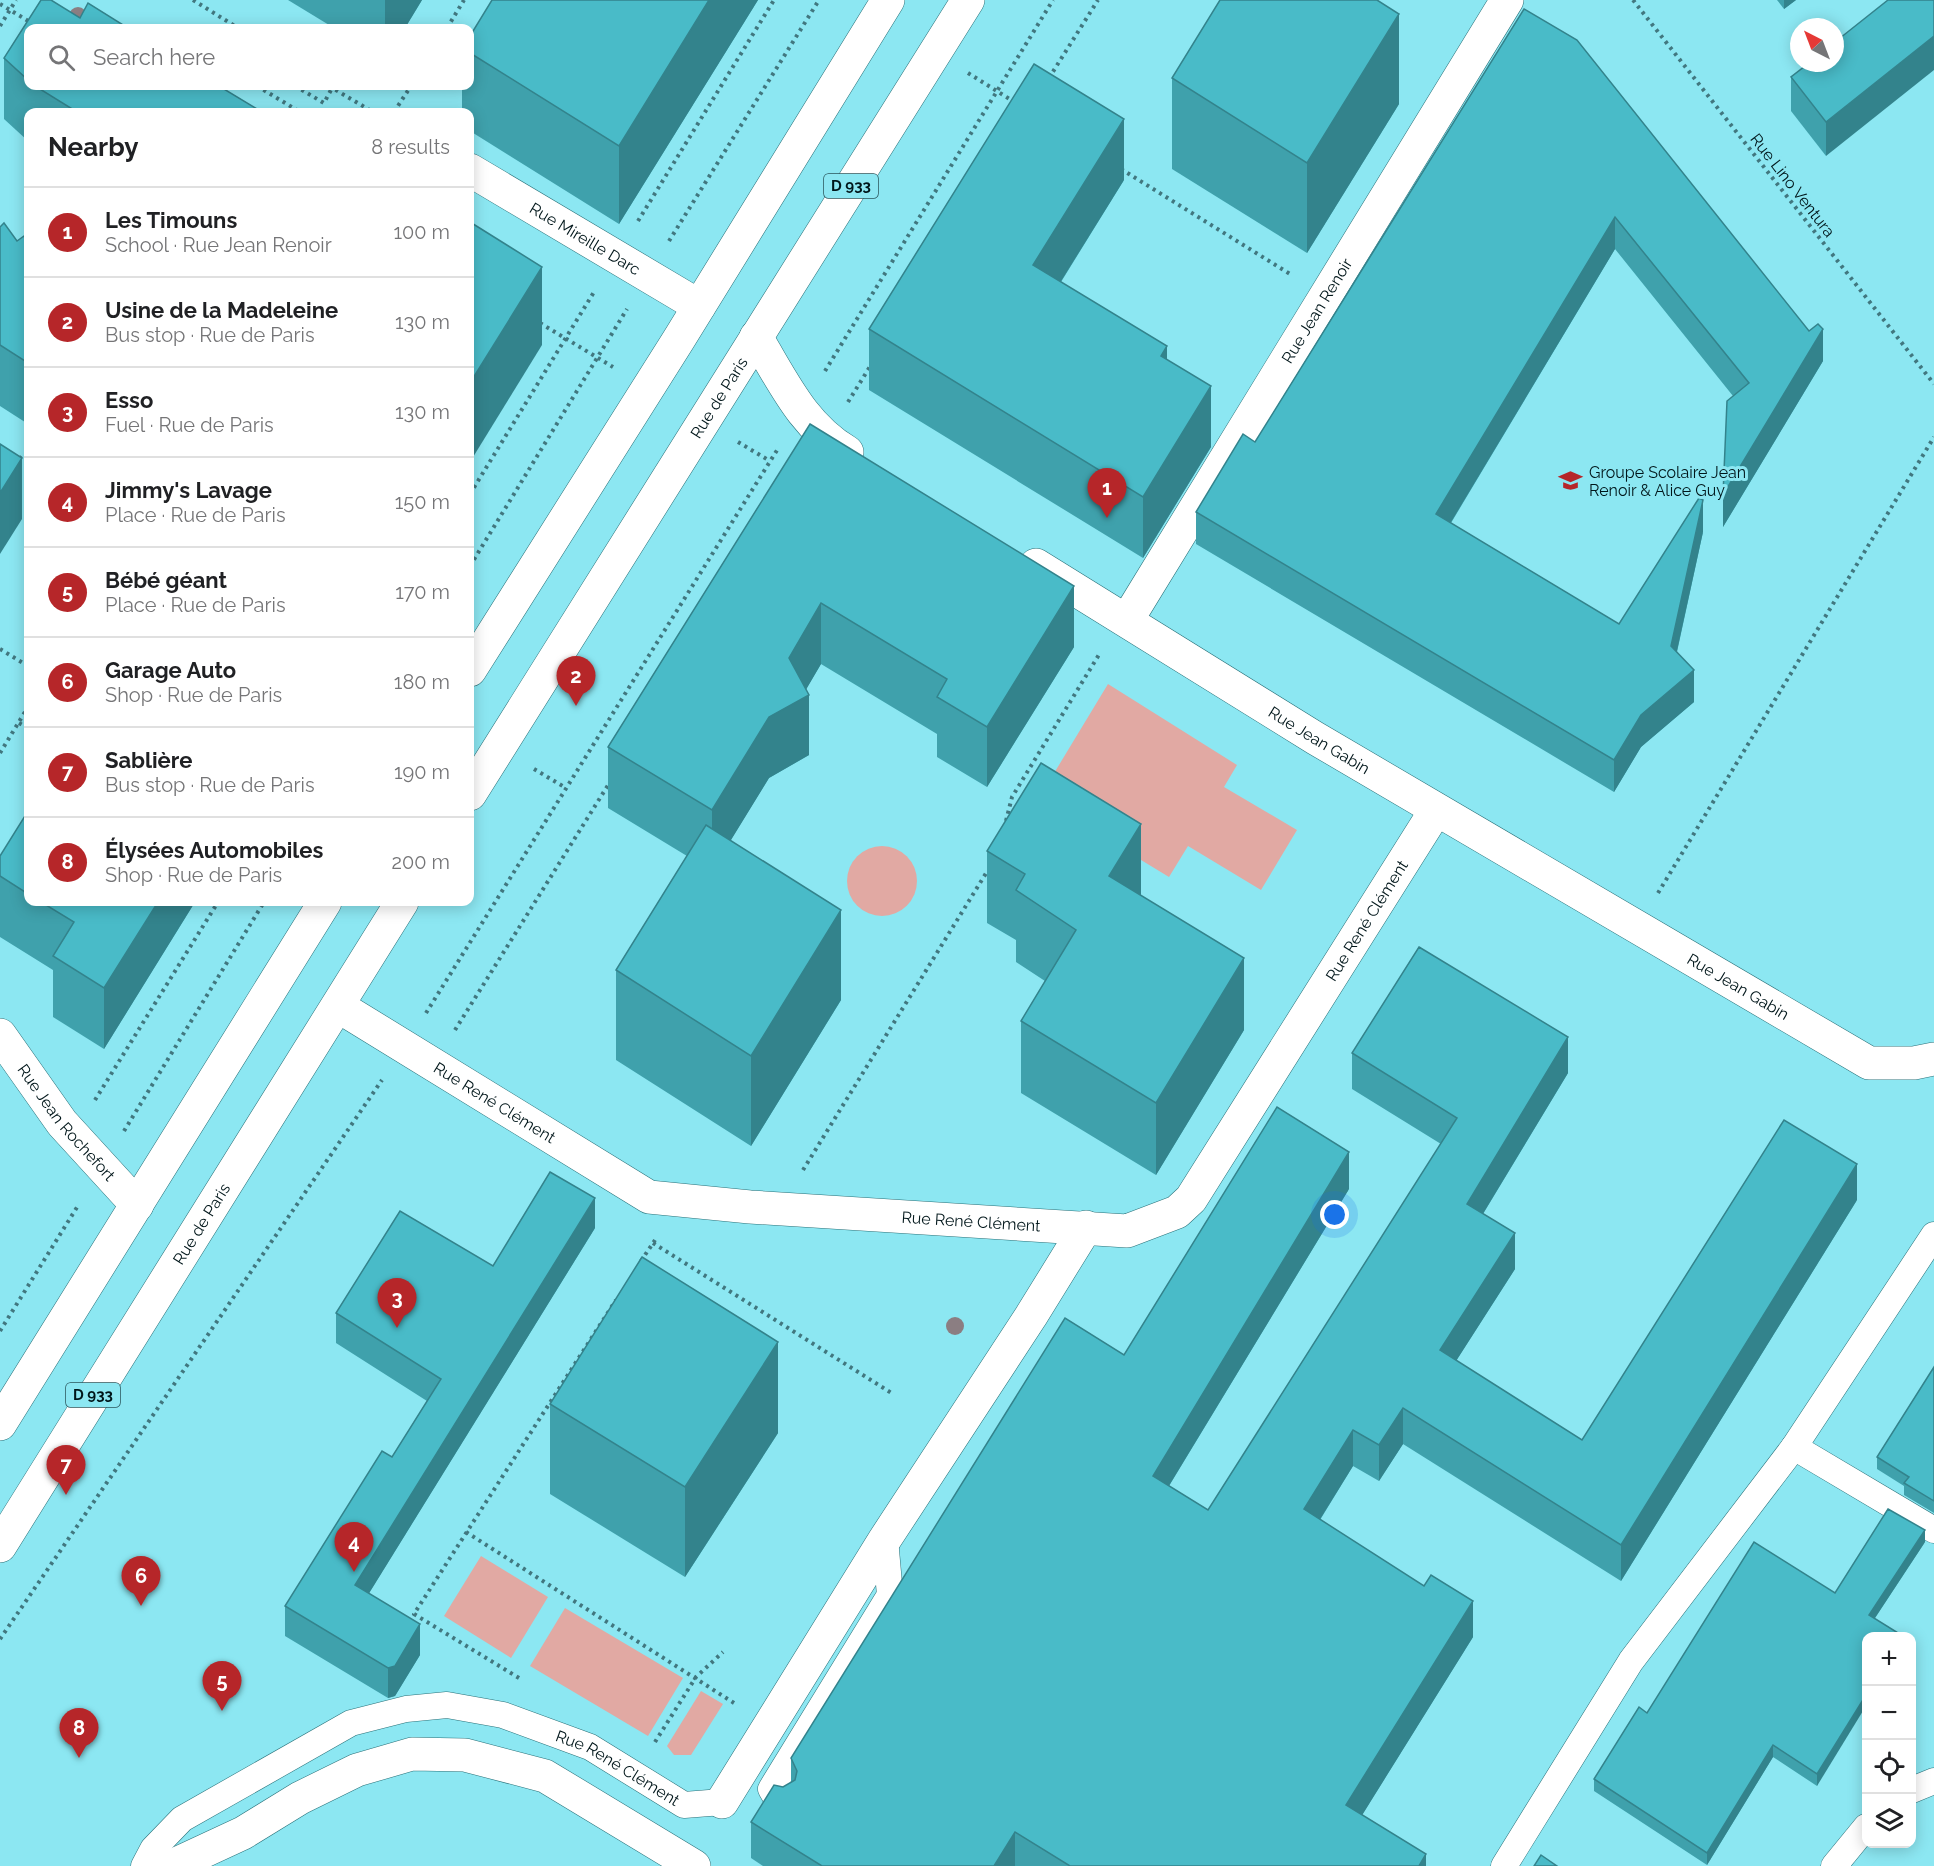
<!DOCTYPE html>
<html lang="en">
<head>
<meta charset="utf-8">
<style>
	:root { --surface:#fff; --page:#f2f2f2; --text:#202124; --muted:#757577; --line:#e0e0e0; --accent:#b62629 }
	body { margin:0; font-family:Raleway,sans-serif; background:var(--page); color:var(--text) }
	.controls { position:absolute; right:18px; bottom:18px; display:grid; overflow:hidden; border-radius:12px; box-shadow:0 3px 15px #0003 }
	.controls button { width:54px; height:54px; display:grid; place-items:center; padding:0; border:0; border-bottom:2px solid var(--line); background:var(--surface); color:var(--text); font:30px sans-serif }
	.compass { position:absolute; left:1790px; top:18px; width:54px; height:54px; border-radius:50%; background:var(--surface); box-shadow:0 3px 15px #0003; rotate:318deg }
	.you { position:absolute; left:1335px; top:1215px; width:21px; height:21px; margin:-15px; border:4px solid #fff; border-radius:50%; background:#1a73e8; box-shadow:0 0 0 9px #1a73e833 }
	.badge { display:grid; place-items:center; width:39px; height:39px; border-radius:50%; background:var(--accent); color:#fff; font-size:20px; font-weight:700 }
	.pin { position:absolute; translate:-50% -50px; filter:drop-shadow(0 2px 3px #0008) }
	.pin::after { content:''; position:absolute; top:32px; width:21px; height:18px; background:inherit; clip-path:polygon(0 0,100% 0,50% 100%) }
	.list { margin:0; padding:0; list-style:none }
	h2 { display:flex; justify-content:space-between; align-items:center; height:78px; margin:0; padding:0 24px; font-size:26px }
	h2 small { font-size:20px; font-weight:400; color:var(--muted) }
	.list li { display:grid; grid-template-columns:39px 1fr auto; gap:18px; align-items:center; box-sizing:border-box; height:90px; padding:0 24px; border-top:2px solid var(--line) }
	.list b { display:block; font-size:22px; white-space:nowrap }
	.list p { margin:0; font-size:20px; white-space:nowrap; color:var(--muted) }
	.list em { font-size:20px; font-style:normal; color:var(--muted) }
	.icon { flex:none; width:33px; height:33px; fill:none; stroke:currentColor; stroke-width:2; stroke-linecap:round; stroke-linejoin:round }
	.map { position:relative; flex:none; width:1934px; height:1866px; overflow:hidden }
	.search { position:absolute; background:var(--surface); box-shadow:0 3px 15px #0003; left:24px; top:24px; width:450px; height:66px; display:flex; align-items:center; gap:15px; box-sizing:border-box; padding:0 21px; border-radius:12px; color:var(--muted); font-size:22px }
	.panel { position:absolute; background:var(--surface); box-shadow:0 3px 15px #0003; left:24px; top:108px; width:450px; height:798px; border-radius:12px }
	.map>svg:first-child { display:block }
	.green { fill:#e1a9a3 }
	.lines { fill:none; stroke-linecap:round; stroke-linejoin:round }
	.service-casing { stroke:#297179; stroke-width:27 }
	.pedestrian-casing { stroke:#297179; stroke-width:34 }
	.minor-casing { stroke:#297179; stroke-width:34 }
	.primary-casing { stroke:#297179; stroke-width:34 }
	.path { stroke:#41777f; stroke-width:4; stroke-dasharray:3 4.5; stroke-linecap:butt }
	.service { stroke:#fff; stroke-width:26 }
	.pedestrian { stroke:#fff; stroke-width:33 }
	.minor { stroke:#fff; stroke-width:33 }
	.primary { stroke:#fff; stroke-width:33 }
	.tree { fill:#8b7e82 }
	.wall { fill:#3fa1ac }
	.shaded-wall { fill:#33838c }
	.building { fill:#49bbc8; stroke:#33838c; stroke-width:1.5 }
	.labels { text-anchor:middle; stroke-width:6; stroke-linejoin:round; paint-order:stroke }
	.shield { fill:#8ce7f2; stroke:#2a555b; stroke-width:1.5 }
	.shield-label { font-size:15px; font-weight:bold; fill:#00161a }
	.street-label { font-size:16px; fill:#00161a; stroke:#8ce7f2 }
	.poi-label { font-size:16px; fill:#00161a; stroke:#8ce7f2; text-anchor:start }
</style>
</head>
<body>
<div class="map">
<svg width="1934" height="1866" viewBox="0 0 1934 1866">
	<rect width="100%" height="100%" fill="#8ce7f2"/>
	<g class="green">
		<path d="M1108,684L1237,765L1224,787L1297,830L1261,890L1188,846L1169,877L1039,798Z"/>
		<circle cx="882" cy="881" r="35"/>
		<path d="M481,1556L548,1597L511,1658L444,1616Z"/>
		<path d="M565,1608L683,1678L648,1736L530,1666Z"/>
		<path d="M701,1691L723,1704L691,1755H674L667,1746Z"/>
	</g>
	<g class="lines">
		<defs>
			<g id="service">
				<path d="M1794,1447L1934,1530"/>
				<path d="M1912,1790L1934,1781"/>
				<path d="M782,1808L771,1789L890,1595L885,1539"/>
				<path id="s1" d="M144,1866L153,1849L182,1819L351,1723L406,1709L447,1705L503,1715L590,1747L684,1805L722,1802"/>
				<path d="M1504,1866L1631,1661L1794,1447L1934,1235"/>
				<path d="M1834,1866L1866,1827"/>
			</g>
			<g id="pedestrian">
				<path id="s2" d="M470,170L699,306"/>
			</g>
			<g id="minor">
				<path d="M756,337C783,381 802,425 847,452"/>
				<path id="s3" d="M1036,565L1315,738L1869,1063H1914L1934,1059"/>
				<path id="s4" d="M1127,620L1507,0"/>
				<path id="s5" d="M338,1006L649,1197L750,1207L1127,1231L1177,1212L1191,1199L1436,810"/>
				<path id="s6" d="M0,1035L62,1123L137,1205"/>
				<path d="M722,1802L885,1539L1031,1316L1086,1227"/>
				<path d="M172,1866L243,1833L300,1798L357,1770L412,1754L465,1755L545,1776L694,1866"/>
			</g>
			<g id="primary">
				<path d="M470,670L679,339L888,0"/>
				<path id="s7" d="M470,794L968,0"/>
				<path d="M0,1424L325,902"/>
				<path id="s8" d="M0,1546L402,902"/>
			</g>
		</defs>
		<use href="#service" class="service-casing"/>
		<use href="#pedestrian" class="pedestrian-casing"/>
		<use href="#minor" class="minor-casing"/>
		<use href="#primary" class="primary-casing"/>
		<g class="path">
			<path d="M193,0L238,28"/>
			<path d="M1633,0L1934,384"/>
			<path d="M0,4L30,22"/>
			<path d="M0,26L16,0"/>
			<path d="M447,28L464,0"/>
			<path d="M968,73L1016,103"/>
			<path d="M1049,78L1098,0"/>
			<path d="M257,86L300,112"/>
			<path d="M295,86L324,103L332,88"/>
			<path d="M329,86L373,112"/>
			<path d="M394,112L411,86"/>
			<path d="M1121,169L1290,274"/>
			<path d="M638,221L774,0"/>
			<path d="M669,241L819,0"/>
			<path d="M540,323L613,367"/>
			<path d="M825,371L1053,0"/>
			<path d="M848,402L871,365"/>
			<path d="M738,442L770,461"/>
			<path d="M19,457L28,463"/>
			<path d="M470,494L594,292"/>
			<path d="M470,566L627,309"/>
			<path d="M0,649L28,666"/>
			<path d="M19,723L28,728"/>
			<path d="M0,753L28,707"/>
			<path d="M534,769L566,788"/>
			<path d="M1006,821L1012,797L1100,653"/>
			<path d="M1658,893L1934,437"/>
			<path d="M426,1013L779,447"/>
			<path d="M455,1030L610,782"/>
			<path d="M95,1100L218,902"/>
			<path d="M124,1131L264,902"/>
			<path d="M803,1170L988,870"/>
			<path d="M653,1243L893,1394"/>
			<path d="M641,1261L655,1240"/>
			<path d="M0,1331L79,1204"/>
			<path d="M466,1532L734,1703"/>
			<path d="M0,1639L382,1080"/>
			<path d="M519,1678L414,1614L616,1300"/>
			<path d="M655,1742L696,1677L723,1652"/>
		</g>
		<use href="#service" class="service"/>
		<use href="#pedestrian" class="pedestrian"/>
		<use href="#minor" class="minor"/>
		<use href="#primary" class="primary"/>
	</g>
	<g class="tree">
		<circle cx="78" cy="16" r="9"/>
		<circle cx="955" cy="1326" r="9"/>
	</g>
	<g class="wall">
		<path d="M41,0H51L80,18L88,3L128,28H28V86H219L262,112H28V141L4,119V58Z"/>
		<path d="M288,0H422L405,28H334Z"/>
		<path d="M492,0H758L619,224L470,131V112H462V86H470V36Z"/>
		<path d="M1777,0H1796L1784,9Z"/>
		<path d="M1524,9L1809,331L1823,361L1723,527L1733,396L1615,249L1451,523L1619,624L1703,532L1677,652L1694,702L1641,747L1614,792L1196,544V512L1255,442Z"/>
		<path d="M1835,63L1826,156L1791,111V77Z"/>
		<path d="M1172,78L1399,104L1307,253L1172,169Z"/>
		<path d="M1124,180L1061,282L1167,359L1211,447L1143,558L869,390V329Z"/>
		<path d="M0,227L17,241L28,242V424L0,406Z"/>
		<path d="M810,424L1074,647L987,787L937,757V734L821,664L806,689L809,755L769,778L730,841L841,1000L751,1146L616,1060V970L687,856L608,808V747Z"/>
		<path d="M28,811V902H195L104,1049L53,1017V970L0,937V856Z"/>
		<path d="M987,851L1141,895L1244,1030L1156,1175L1021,1093V1021L1045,981L1016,962V940L987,923Z"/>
		<path d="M1352,1053L1568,1073L1483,1214L1515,1269L1456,1361L1582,1440L1857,1200L1621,1581L1403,1444L1379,1481L1353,1466L1320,1520L1473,1637L1362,1815L1426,1866H763L751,1858V1822L791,1782V1758L1124,1355L1349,1189L1169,1486L1208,1510L1441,1144L1352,1089Z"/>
		<path d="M595,1228L369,1593L420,1655L395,1696L388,1698L285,1636V1606L392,1457L427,1401L336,1343V1313L493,1266Z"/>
		<path d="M1934,1367V1513L1904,1495V1486L1877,1469V1457Z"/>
		<path d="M550,1404L778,1433L685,1577L550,1494Z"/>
		<path d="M1925,1542L1875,1618L1817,1786L1773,1757L1707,1865L1594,1791V1779L1647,1713L1835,1593Z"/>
	</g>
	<g class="shaded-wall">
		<path d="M385,0H422L405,28H385Z"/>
		<path d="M709,0H758L619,224V146Z"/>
		<path d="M1784,0H1796L1784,9Z"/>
		<path d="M1399,14V104L1307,253V163Z"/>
		<path d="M1934,36V70L1826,156V122Z"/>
		<path d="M1124,119V180L1033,326V265Z"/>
		<path d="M1615,217V249L1436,547V514Z"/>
		<path d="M542,267V345L470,462V383Z"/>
		<path d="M1823,329V361L1723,527V495Z"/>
		<path d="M1167,346V407L1161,356Z"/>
		<path d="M1211,386V447L1143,558V497Z"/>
		<path d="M22,458V519L0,554V493Z"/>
		<path d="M1703,500V532L1671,678V646Z"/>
		<path d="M1074,586V647L987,787V727Z"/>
		<path d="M821,603V664L800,700L809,695V755L769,778L712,871V810L769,717L789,658Z"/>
		<path d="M1694,670V702L1641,747L1614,792V760L1641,715Z"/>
		<path d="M1141,824V896L1109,876Z"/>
		<path d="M158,902H195L104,1049V988Z"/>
		<path d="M841,910V1000L751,1146V1056Z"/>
		<path d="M1244,958V1030L1156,1175V1103Z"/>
		<path d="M1568,1037V1073L1467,1240V1204Z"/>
		<path d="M1349,1152V1189L1153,1512V1476Z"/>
		<path d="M1857,1164V1200L1621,1581V1545Z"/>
		<path d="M595,1198V1228L355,1616V1585Z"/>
		<path d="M1515,1233V1269L1440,1386V1350Z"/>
		<path d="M778,1342V1433L685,1577V1487Z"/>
		<path d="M1403,1408V1444L1379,1481V1445Z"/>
		<path d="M1353,1430V1466L1304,1545V1509Z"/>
		<path d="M1925,1530V1542L1869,1627V1615Z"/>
		<path d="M1473,1601V1637L1346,1841V1805Z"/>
		<path d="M420,1624V1655L395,1696L388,1698V1668Z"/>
		<path d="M1866,1695V1706L1817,1786V1774Z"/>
		<path d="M1773,1745V1757L1707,1865V1853Z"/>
		<path d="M1015,1832V1866H994Z"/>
		<path d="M1426,1854V1866H1419Z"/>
	</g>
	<g class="building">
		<path d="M41,0H51L80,18L88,3L128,28H28V80L4,58Z"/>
		<path d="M492,0H709L619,146L470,53V36Z"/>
		<path d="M1220,0H1377L1399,14L1307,163L1172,78Z"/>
		<path d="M1888,0H1934V36L1826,122L1791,77L1809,63H1835V42Z"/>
		<path d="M1524,9L1577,40L1809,331L1818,324L1823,329L1723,495L1727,401L1749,383L1615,217L1436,514L1619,624L1699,498L1703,500L1671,646L1694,670L1641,715L1614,760L1196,512L1243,434L1255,442Z"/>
		<path d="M1034,64L1124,119L1033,265L1167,346L1161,356L1211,386L1143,497L869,329Z"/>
		<path d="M35,86H219L262,112H77Z"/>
		<path d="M470,222L542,267L470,383Z"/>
		<path d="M4,223L17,241L24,236L28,242V363L0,345V227Z"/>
		<path d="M810,424L1074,586L987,727L937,697L947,679L821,603L789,658L809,695L769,717L712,810L608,747Z"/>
		<path d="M0,444L22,458L0,493Z"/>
		<path d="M1041,763L1141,824L1109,876L1244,958L1156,1103L1021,1021L1076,930L1016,890L1025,874L987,851Z"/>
		<path d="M28,811V894L0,876V856Z"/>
		<path d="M706,825L841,910L751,1056L616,970Z"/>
		<path d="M41,902H158L104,988L53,956L74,922Z"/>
		<path d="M1419,947L1568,1037L1467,1204L1515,1233L1440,1350L1582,1440L1784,1120L1857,1164L1621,1545L1403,1408L1379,1445L1353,1430L1304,1509L1424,1586L1431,1575L1473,1601L1346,1805L1426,1854L1419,1866H1070L1015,1832L994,1866H822L751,1822L774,1785L783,1787L795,1780L797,1771L791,1758L1065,1318L1124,1355L1277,1107L1349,1152L1153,1476L1208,1510L1457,1118L1352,1053Z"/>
		<path d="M550,1172L595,1198L355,1585L420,1624L395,1666L388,1668L285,1606L382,1451L392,1457L441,1379L336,1313L400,1211L493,1266Z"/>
		<path d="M642,1257L778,1342L685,1487L550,1404Z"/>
		<path d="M1934,1367V1501L1904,1483L1909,1477L1877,1457Z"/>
		<path d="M1888,1509L1925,1530L1869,1615L1903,1636H1866V1695L1817,1774L1773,1745L1707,1853L1594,1779L1639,1707L1647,1713L1754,1542L1835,1593Z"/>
		<path d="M1541,1855L1557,1866H1534Z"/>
	</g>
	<defs>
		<symbol id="school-bare" viewBox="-9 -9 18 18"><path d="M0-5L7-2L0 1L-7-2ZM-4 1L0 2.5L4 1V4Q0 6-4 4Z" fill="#b62629" stroke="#8ce7f2" stroke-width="2.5" paint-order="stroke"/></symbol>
	</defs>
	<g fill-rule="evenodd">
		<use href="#school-bare" x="1554" y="464" width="33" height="33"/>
	</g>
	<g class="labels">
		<g class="shield">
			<rect x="824" y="174" width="54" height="24" rx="4.5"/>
			<rect x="66" y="1383" width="54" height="24" rx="4.5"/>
		</g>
		<g class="shield-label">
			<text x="851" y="191">D 933</text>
			<text x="93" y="1400">D 933</text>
		</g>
		<g class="street-label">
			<text transform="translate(1793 185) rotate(52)" y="6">Rue Lino Ventura</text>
			<text dy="6" stroke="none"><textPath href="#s2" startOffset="134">Rue Mireille Darc</textPath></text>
			<text dy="6" stroke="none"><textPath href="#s4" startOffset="363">Rue Jean Renoir</textPath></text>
			<text dy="6" stroke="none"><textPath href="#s7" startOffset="468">Rue de Paris</textPath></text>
			<text dy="6" stroke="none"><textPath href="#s3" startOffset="333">Rue Jean Gabin</textPath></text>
			<text dy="6" stroke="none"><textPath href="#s5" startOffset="1246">Rue René Clément</textPath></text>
			<text dy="6" stroke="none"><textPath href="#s3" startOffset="819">Rue Jean Gabin</textPath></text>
			<text dy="6" stroke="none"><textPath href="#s5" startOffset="184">Rue René Clément</textPath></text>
			<text dy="6" stroke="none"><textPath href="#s6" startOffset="110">Rue Jean Rochefort</textPath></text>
			<text dy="6" stroke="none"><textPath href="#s5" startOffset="688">Rue René Clément</textPath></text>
			<text dy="6" stroke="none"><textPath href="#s8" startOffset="380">Rue de Paris</textPath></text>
			<text dy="6" stroke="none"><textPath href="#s1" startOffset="537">Rue René Clément</textPath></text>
		</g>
		<g class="poi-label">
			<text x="1589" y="478">Groupe Scolaire Jean<tspan x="1589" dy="18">Renoir &amp; Alice Guy</tspan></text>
		</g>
	</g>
</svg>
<div class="controls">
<button>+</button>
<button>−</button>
<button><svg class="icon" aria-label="locate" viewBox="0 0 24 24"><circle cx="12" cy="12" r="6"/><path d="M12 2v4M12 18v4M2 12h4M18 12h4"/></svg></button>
<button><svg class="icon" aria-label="layers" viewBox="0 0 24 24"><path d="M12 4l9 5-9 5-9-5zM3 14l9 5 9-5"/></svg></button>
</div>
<svg class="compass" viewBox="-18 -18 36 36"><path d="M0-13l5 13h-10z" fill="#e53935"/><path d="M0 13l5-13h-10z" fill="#757577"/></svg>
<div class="you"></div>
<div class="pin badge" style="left:1107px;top:518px">1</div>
<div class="pin badge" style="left:576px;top:706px">2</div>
<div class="pin badge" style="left:397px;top:1328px">3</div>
<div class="pin badge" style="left:354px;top:1572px">4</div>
<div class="pin badge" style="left:222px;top:1711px">5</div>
<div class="pin badge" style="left:141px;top:1606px">6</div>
<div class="pin badge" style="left:66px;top:1495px">7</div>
<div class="pin badge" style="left:79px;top:1758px">8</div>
<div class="search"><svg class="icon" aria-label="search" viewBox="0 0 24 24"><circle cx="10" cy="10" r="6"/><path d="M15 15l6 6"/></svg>Search here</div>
<section class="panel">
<h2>Nearby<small>8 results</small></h2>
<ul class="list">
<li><span class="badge">1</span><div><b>Les Timouns</b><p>School · Rue Jean Renoir</p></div><em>100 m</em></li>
<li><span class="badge">2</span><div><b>Usine de la Madeleine</b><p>Bus stop · Rue de Paris</p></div><em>130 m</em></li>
<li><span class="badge">3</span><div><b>Esso</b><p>Fuel · Rue de Paris</p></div><em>130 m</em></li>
<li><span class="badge">4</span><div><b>Jimmy's Lavage</b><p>Place · Rue de Paris</p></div><em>150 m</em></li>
<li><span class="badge">5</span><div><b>Bébé géant</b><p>Place · Rue de Paris</p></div><em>170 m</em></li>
<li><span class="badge">6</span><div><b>Garage Auto</b><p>Shop · Rue de Paris</p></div><em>180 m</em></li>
<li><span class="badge">7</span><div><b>Sablière</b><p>Bus stop · Rue de Paris</p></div><em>190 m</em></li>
<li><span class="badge">8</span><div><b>Élysées Automobiles</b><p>Shop · Rue de Paris</p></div><em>200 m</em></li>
</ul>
</section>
</div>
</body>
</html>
